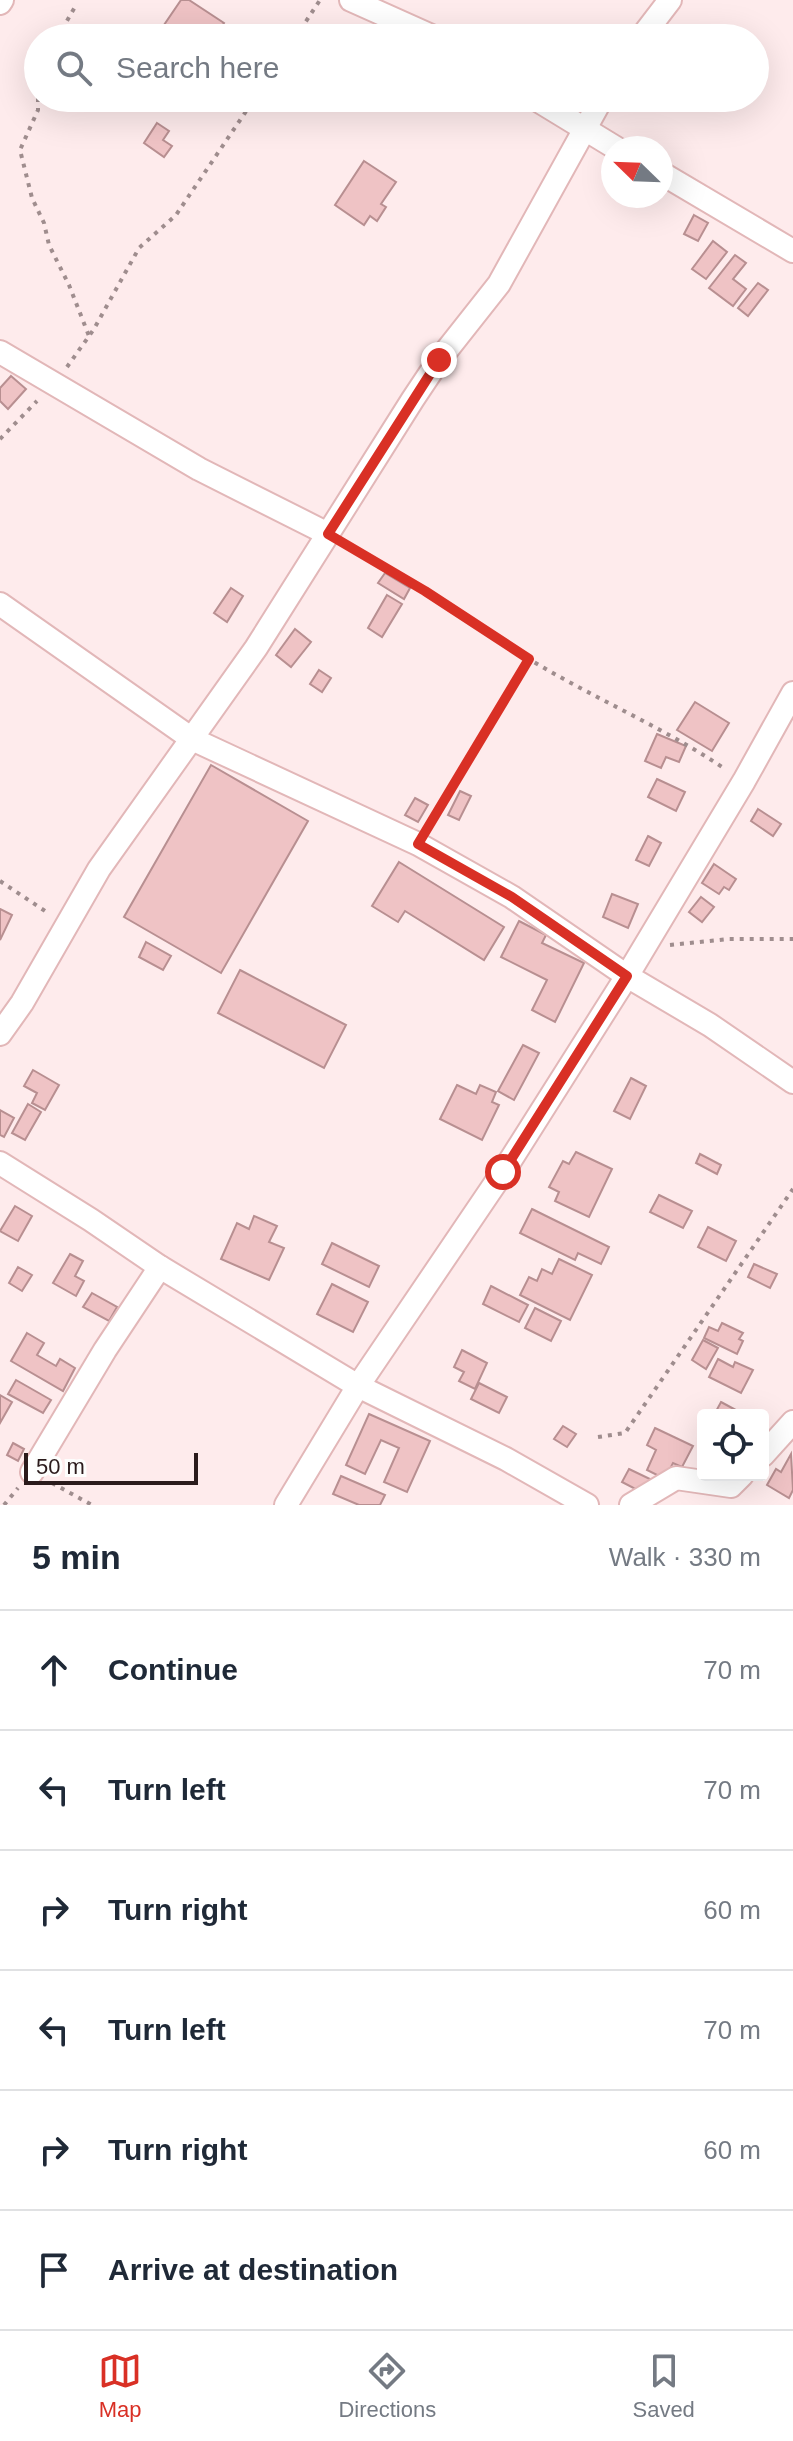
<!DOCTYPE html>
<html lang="en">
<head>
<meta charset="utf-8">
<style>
	:root { --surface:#fff; --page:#f2f2f3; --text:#1f2937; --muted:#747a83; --line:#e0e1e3; --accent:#d93025 }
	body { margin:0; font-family:Arial,sans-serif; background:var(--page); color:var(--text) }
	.controls { position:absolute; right:24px; bottom:24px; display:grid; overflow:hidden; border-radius:8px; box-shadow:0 8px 32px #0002 }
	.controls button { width:72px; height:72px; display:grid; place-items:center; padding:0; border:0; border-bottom:2px solid var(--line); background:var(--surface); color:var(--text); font:40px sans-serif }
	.compass { position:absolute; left:601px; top:136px; width:72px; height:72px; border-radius:50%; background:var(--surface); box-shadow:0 8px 32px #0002; rotate:293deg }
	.scale { position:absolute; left:24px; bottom:20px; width:174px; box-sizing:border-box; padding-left:8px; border:4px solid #2b1b1c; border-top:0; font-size:22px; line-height:28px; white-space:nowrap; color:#2b1b1c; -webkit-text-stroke:6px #fdfefd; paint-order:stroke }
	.stop { position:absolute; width:24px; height:24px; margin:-18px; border:6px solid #d93025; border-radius:50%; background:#fff }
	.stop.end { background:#d93025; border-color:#fff; box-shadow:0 2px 8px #0008 }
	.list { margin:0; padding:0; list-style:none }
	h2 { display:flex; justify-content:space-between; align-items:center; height:104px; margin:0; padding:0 32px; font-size:34px }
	h2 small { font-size:26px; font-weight:400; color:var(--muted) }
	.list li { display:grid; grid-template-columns:52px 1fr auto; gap:24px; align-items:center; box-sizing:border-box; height:120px; padding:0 32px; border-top:2px solid var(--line) }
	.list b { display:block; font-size:30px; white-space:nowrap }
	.list em { font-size:26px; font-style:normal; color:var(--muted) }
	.icon { flex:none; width:44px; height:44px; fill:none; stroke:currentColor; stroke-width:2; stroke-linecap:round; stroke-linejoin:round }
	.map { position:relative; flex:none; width:793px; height:1505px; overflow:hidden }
	.search { position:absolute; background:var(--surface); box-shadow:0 8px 32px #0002; left:24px; right:24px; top:24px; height:88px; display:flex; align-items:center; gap:20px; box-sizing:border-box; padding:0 28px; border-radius:44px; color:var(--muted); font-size:30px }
	.sheet { height:824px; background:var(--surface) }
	nav { display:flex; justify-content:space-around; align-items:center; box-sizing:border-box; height:112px; border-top:2px solid var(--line); background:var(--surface); font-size:22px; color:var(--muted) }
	nav a { display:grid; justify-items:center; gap:4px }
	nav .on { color:var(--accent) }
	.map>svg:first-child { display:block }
	.building { fill:#efc3c5; stroke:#b88f91; stroke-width:2 }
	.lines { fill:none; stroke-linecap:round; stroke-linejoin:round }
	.street-casing { stroke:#e2b7b8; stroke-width:26 }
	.path { stroke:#9f8d8e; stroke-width:4; stroke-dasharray:4 6; stroke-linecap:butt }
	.street { stroke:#fff; stroke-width:22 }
	.route { stroke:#d93025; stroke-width:10 }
</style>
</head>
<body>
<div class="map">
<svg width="793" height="1505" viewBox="0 0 793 1505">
	<rect width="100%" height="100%" fill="#feebec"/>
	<g class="building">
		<path d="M181,0H189L224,23L215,37L202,28L195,38H184L164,25Z"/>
		<path d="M157,123L169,131L163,140L172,146L164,157L144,143Z"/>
		<path d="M364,161L396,182L381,204L386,207L377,221L370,216L364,225L335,205Z"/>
		<path d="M694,215L708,223L698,241L684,234Z"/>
		<path d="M713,241L727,252L706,279L692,269Z"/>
		<path d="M735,255L746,263L733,279L746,289L733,306L709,288Z"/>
		<path d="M758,283L768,290L748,316L738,308Z"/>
		<path d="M11,376L26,389L8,409L0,401V388Z"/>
		<path d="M385,573L410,588L404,599L378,583Z"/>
		<path d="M231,588L243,596L227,622L214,613Z"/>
		<path d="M387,595L402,604L382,637L368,628Z"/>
		<path d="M295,629L311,642L291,667L276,655Z"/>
		<path d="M319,670L331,678L322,692L310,684Z"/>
		<path d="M695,702L729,723L712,751L677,730Z"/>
		<path d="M657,734L686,746L679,762L666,757L661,768L645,761Z"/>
		<path d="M211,765L308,821L221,973L124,917Z"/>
		<path d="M657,779L685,792L676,811L648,797Z"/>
		<path d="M460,791L471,796L459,820L448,815Z"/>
		<path d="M415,798L428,805L418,822L405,815Z"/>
		<path d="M758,809L781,824L773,836L751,821Z"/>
		<path d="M648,836L661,843L649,866L636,860Z"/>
		<path d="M399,862L504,927L484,960L405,911L398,922L372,906Z"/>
		<path d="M714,864L736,879L729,890L724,887L719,894L702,883Z"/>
		<path d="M612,894L638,904L628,928L603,917Z"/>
		<path d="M701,897L714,907L702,922L689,912Z"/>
		<path d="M0,909L12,915L0,940Z"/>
		<path d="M519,921L546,935L542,943L584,963L555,1022L532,1010L547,980L501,957Z"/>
		<path d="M146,942L171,956L163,970L139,957Z"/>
		<path d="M240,970L346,1025L324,1068L218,1013Z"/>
		<path d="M523,1045L539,1053L514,1100L498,1091Z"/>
		<path d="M33,1070L59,1085L45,1110L32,1103L37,1093L24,1086Z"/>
		<path d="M631,1078L646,1086L630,1119L614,1111Z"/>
		<path d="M457,1085L476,1094L480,1085L496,1092L492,1102L499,1105L482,1140L440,1119Z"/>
		<path d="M28,1104L41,1112L25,1140L12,1133Z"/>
		<path d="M0,1110L14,1118L4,1137L0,1135Z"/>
		<path d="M576,1152L612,1169L589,1217L555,1201L559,1192L549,1187L563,1161L569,1164Z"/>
		<path d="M700,1154L721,1165L717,1174L696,1163Z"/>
		<path d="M659,1195L692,1211L683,1228L650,1212Z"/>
		<path d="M15,1206L32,1216L18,1241L0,1231Z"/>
		<path d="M532,1209L609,1247L601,1264L578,1253L575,1260L520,1233Z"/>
		<path d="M254,1216L277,1226L269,1242L284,1248L269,1280L221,1259L237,1223L249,1229Z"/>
		<path d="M708,1227L736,1241L726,1261L698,1247Z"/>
		<path d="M332,1243L379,1266L369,1287L322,1264Z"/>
		<path d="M70,1254L83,1261L75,1276L84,1281L76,1296L53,1283Z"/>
		<path d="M559,1259L592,1275L570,1320L520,1295L529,1277L537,1281L542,1269L552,1274Z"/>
		<path d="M754,1264L777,1274L770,1288L748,1277Z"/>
		<path d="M18,1267L32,1275L22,1291L9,1283Z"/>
		<path d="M332,1284L368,1302L353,1332L317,1314Z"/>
		<path d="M491,1286L528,1305L519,1322L483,1304Z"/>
		<path d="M92,1293L117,1307L109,1321L83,1307Z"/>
		<path d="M535,1308L561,1321L551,1341L525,1328Z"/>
		<path d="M722,1323L743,1333L739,1339L743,1341L737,1354L704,1338L709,1327L718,1331Z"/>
		<path d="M27,1333L44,1343L37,1355L56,1366L60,1359L75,1368L63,1391L11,1361Z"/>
		<path d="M703,1340L718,1348L706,1369L692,1360Z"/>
		<path d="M462,1350L487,1363L475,1389L459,1381L464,1372L454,1367Z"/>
		<path d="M718,1359L733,1367L735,1362L753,1370L741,1393L709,1377Z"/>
		<path d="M16,1380L51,1400L43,1413L8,1394Z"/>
		<path d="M479,1383L507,1397L499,1413L471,1399Z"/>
		<path d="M0,1395L12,1402L0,1423Z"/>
		<path d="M721,1402L745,1415H714Z"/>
		<path d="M369,1414L430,1441L407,1492L384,1482L399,1448L381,1440L365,1474L346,1465Z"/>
		<path d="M563,1426L576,1434L567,1447L554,1439Z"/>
		<path d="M655,1428L693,1446L682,1467L673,1463L665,1479L647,1470L656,1450L647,1445Z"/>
		<path d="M13,1443L24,1449L18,1461L7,1455Z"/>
		<path d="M791,1454L793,1490L789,1498L767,1485L776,1469L781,1472Z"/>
		<path d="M629,1469L652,1480L645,1494L622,1482Z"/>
		<path d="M341,1476L385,1495L380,1505H359L333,1494Z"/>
	</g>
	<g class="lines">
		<defs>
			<g id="street">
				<path d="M351,0L436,38"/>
				<path d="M0,3L2,0"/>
				<path d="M641,38L670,0"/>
				<path d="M534,98L616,148"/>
				<path d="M661,173L793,251"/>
				<path d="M0,352L199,469L328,534"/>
				<path d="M0,604L192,739L418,844L512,897L627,976L710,1025L793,1082"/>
				<path d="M0,1034L22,1003L99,869L256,648L413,399L439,360L499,284L602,98"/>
				<path d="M0,1163L91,1220L160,1267L358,1386L506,1459L587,1505"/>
				<path d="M763,1455L793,1422"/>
				<path d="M32,1472L105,1350L160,1267"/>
				<path d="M286,1505L358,1386L503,1172L627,976L744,781L793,693"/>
				<path d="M631,1505L676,1478L731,1486L742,1475"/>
			</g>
		</defs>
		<use href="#street" class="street-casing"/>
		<g class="path">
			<path d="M57,38L75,7"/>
			<path d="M295,38L320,0"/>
			<path d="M38,98V110L20,150L32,198L44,223L49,245L69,285L89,336"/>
			<path d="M67,367L94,329L139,248L176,215L255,98"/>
			<path d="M0,439L37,401"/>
			<path d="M348,546C409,582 468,622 529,659C593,698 663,727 725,769"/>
			<path d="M430,825L529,659"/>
			<path d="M0,881L48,913"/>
			<path d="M670,945L729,939H793"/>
			<path d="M598,1437L625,1433L793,1189"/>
			<path d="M52,1483L92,1505"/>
			<path d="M4,1505L18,1488"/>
		</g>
		<use href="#street" class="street"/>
	</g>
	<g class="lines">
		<path class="route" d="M439,360L328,534L425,591L529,659L418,844L512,897L627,976L503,1172"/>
	</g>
</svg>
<div class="controls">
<button><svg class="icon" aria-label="locate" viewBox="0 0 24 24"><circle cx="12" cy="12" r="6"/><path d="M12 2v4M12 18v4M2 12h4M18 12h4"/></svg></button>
</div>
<svg class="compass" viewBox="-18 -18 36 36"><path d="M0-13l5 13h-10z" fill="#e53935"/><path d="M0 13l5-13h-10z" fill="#747a83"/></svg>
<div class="scale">50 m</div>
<div class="stop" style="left:503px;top:1172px"></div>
<div class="stop end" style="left:439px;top:360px"></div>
<div class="search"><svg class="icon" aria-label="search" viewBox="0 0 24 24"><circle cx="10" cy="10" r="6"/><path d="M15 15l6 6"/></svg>Search here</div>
</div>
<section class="sheet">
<h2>5 min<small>Walk · 330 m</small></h2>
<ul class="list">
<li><svg class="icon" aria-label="ahead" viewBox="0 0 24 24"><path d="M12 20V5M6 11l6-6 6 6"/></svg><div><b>Continue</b></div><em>70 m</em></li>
<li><svg class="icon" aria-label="left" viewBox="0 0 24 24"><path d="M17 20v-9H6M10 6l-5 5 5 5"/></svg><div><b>Turn left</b></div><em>70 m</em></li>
<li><svg class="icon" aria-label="right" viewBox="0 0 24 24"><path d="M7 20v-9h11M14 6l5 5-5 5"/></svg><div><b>Turn right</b></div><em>60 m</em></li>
<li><svg class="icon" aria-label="left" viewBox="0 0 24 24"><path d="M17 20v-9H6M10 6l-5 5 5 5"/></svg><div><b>Turn left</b></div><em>70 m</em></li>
<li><svg class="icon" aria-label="right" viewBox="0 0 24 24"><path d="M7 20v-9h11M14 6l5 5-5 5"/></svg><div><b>Turn right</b></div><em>60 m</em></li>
<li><svg class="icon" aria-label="arrive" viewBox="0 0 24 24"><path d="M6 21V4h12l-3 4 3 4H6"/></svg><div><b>Arrive at destination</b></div></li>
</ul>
</section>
<nav>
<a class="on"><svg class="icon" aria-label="map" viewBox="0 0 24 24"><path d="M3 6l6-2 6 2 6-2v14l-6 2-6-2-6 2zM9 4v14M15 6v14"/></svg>Map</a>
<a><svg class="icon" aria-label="directions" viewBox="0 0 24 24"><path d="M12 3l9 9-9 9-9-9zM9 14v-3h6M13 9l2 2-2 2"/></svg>Directions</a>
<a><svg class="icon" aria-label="saved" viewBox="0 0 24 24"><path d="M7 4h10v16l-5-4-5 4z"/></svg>Saved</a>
</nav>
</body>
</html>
